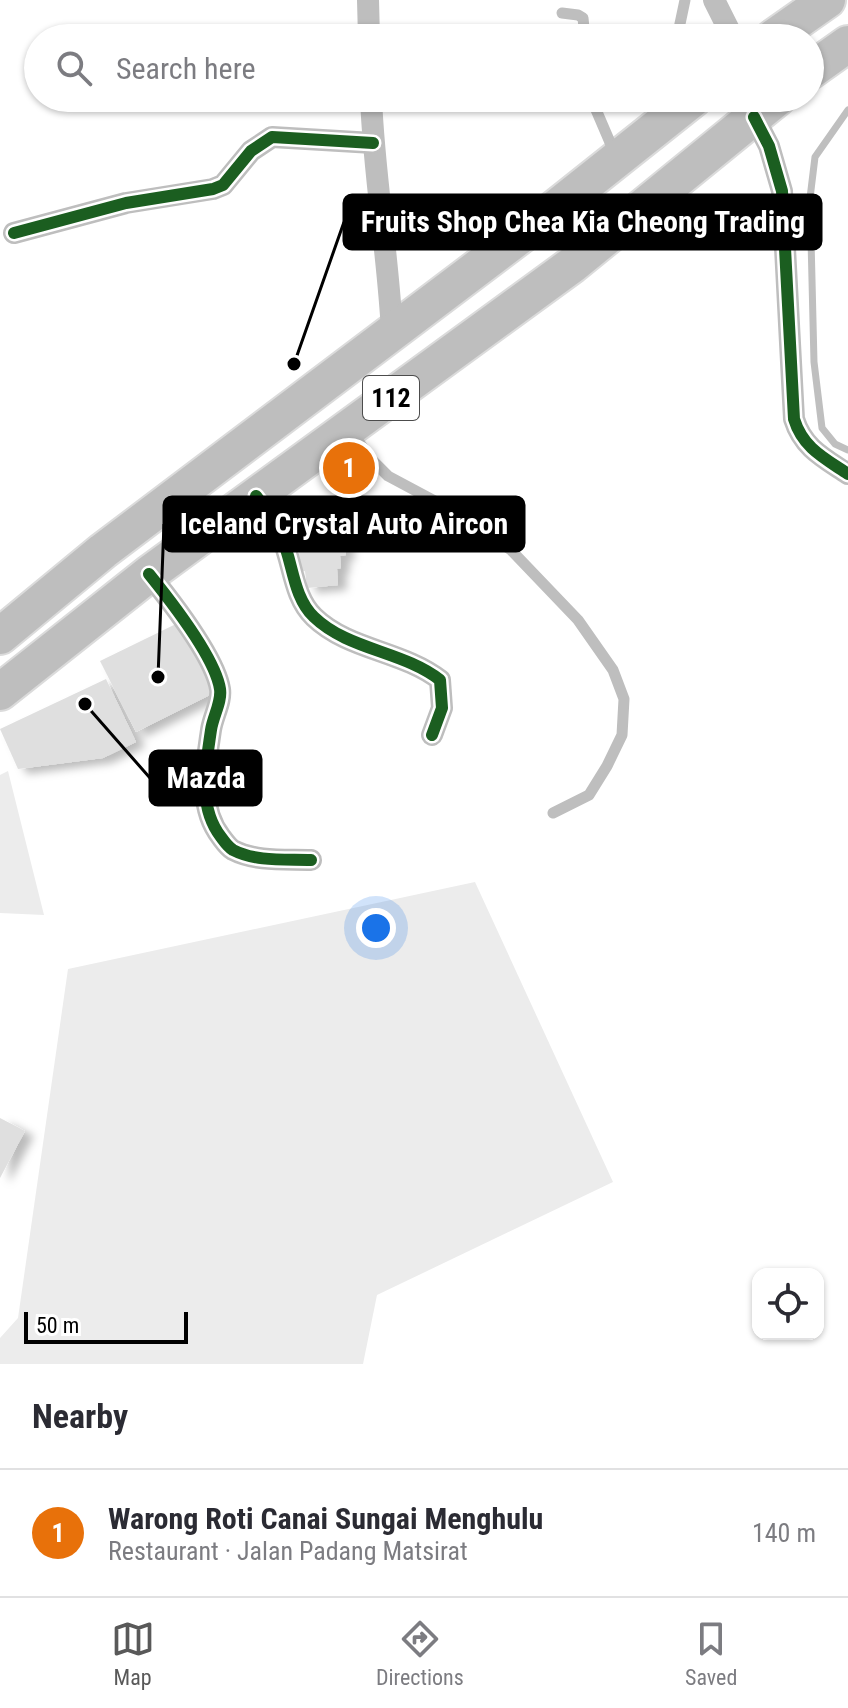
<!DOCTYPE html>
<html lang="en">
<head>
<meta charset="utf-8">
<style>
	:root { --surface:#fff; --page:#f2f2f3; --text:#2b2b33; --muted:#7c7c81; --line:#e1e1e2; --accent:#595959 }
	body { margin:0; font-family:"Roboto Condensed",sans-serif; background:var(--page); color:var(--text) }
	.controls { position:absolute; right:24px; bottom:24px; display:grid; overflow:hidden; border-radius:16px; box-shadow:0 2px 6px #0004 }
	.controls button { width:72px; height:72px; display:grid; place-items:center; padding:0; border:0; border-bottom:2px solid var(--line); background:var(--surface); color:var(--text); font:40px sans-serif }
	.scale { position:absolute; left:24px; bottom:20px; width:164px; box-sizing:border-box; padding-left:8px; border:4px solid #000; border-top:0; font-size:22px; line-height:28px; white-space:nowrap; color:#000; -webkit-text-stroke:6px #fff; paint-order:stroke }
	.you { position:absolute; left:376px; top:928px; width:28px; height:28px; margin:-20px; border:6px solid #fff; border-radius:50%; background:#1a73e8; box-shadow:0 0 0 12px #1a73e833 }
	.badge { display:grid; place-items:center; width:52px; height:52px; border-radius:50%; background:var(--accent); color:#fff; font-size:26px; font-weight:700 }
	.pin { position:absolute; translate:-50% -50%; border:4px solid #fff; box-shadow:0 2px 8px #0006 }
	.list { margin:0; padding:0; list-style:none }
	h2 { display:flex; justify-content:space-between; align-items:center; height:104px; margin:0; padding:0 32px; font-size:34px }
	h2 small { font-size:26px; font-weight:400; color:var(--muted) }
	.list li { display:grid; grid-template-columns:52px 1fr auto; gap:24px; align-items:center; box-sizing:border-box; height:128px; padding:0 32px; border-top:2px solid var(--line) }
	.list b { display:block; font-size:30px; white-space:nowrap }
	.list p { margin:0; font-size:26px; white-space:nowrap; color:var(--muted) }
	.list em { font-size:26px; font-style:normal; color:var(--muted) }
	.icon { flex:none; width:44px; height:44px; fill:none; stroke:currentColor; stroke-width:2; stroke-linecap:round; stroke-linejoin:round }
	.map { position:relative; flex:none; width:848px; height:1364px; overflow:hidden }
	.search { position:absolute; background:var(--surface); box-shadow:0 2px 6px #0004; left:24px; right:24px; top:24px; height:88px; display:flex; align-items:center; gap:20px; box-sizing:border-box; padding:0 28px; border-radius:44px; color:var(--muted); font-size:30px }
	.sheet { height:232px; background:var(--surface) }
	nav { display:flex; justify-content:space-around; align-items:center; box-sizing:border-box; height:112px; border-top:2px solid var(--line); background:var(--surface); font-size:22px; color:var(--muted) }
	nav a { display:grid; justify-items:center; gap:4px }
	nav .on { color:var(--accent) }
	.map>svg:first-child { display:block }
	.green { fill:#ececec }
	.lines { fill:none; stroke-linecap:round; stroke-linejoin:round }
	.stream { stroke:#bfbfbf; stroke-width:7 }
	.building { fill:#dfdfdf; filter:url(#shadow) }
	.primary-casing { stroke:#dbdbdb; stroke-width:40 }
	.service { stroke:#bebebe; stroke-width:11 }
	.minor { stroke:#bebebe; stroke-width:22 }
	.primary { stroke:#bebebe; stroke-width:36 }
	.cycleway-casing { stroke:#fff; stroke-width:17 }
	.cycleway { stroke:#1b5e20; stroke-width:12 }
	.labels { text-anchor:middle; stroke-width:6; stroke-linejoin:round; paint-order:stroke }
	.shield { fill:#fff; stroke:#4c4c4c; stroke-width:2 }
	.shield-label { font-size:26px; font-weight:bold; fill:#000 }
	.leader { fill:none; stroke:#000; stroke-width:3 }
	.callout-dot { fill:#000; stroke:#fff; stroke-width:3 }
	.callout { fill:#000; stroke:#000; stroke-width:3 }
	.callout-label { font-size:30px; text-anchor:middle; font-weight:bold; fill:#fff }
</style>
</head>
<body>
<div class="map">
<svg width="848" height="1364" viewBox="0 0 848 1364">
	<defs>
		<filter id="shadow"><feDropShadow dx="9" dy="5" stdDeviation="4" flood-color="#0004"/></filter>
	</defs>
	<rect width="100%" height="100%" fill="#fff"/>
	<g class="green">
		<path d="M8,771L44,915L0,913V775Z"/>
		<path d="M475,882L613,1182L377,1295L363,1364H0V1338L18,1318L68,969Z"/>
	</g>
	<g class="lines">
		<path class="stream" d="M848,110L815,157L810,198L814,362L822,428L835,444L848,450"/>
	</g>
	<g class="building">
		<path d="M360,453L368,465L338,484L331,472Z"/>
		<path d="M341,500L346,555L340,556L341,568L337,569L338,585L307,588L305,571L301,572L294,504Z"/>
		<path d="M180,622L216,692L136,732L100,661Z"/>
		<path d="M106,679L136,742L103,758L18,769L0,729Z"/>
		<path d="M0,1118L25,1131L0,1178Z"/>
	</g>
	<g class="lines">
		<defs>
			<g id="primary">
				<path d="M773,38L827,0"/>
				<path d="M810,71L848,44"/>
				<path d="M0,636L103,551L533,226L694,98"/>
				<path d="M0,692L149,574L572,265L777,98"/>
			</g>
		</defs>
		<use href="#primary" class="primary-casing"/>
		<g class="service">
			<path d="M562,13L578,15L583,18L585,38"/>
			<path d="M677,38L685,0"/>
			<path d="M591,98L615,154"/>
			<path d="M351,431L371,459L388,476L448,508L511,550L578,620L613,670L624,699L622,735L607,766L589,795L553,813"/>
		</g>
		<g class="minor">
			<path d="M368,0L369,38"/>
			<path d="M714,0L733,38"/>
			<path d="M371,98C374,176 388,253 392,332"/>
			<path d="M754,117L769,146L782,191L794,419C803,448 824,458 848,474"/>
			<path d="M14,233L126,203L213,189L223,185L251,151L272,137L373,143"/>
			<path d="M256,496C266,509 276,523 282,538C293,563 293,597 314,617C348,650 403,651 440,680L442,708L432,735"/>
			<path d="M149,574C170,600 215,657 220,689C222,702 213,716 211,730C206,765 197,806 221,837C224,841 228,847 233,850C256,862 286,859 311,860"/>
		</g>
		<use href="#primary" class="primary"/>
		<defs>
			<g id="cycleway">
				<path d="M754,117L769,146L782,191L794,419C803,448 824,458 848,474"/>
				<path d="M14,233L126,203L213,189L223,185L251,151L272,137L373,143"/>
				<path d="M256,496C266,509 276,523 282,538C293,563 293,597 314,617C348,650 403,651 440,680L442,708L432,735"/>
				<path d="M149,574C170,600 215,657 220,689C222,702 213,716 211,730C206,765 197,806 221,837C224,841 228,847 233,850C256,862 286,859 311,860"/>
			</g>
		</defs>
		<use href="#cycleway" class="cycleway-casing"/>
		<use href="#cycleway" class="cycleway"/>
	</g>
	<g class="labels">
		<rect class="shield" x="363" y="376" width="56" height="44" rx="6"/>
		<g class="shield-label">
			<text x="391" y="407">112</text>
		</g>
	</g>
	<path class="leader" d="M294 364L344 222M158 677L164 524M85 704L150 778"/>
	<g class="callout-dot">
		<circle cx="294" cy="364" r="8"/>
		<circle cx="158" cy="677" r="8"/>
		<circle cx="85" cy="704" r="8"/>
	</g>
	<g class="callout">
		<rect x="344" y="195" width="477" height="54" rx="8"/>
		<rect x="164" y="497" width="360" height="54" rx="8"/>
		<rect x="150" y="751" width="111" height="54" rx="8"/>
	</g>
	<g class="callout-label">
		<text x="583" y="232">Fruits Shop Chea Kia Cheong Trading</text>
		<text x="344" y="534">Iceland Crystal Auto Aircon</text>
		<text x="206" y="788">Mazda</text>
	</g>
</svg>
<div class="controls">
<button><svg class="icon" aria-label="locate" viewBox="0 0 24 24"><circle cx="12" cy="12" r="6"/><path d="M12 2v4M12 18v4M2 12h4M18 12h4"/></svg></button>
</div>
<div class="scale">50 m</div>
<div class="you"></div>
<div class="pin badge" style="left:349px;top:468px;background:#e8710a">1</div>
<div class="search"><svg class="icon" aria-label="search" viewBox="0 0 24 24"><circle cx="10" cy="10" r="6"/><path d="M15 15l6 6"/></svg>Search here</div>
</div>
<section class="sheet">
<h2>Nearby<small></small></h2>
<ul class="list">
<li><span class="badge" style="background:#e8710a">1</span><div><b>Warong Roti Canai Sungai Menghulu</b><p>Restaurant · Jalan Padang Matsirat</p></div><em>140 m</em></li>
</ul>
</section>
<nav>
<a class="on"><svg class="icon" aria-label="map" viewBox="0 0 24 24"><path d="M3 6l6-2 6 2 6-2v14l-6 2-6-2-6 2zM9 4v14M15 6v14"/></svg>Map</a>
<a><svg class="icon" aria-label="directions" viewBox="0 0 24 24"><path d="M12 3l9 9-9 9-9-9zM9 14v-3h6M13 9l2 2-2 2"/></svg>Directions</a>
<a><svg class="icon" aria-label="saved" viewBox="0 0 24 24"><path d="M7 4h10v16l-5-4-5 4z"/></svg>Saved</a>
</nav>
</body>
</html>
